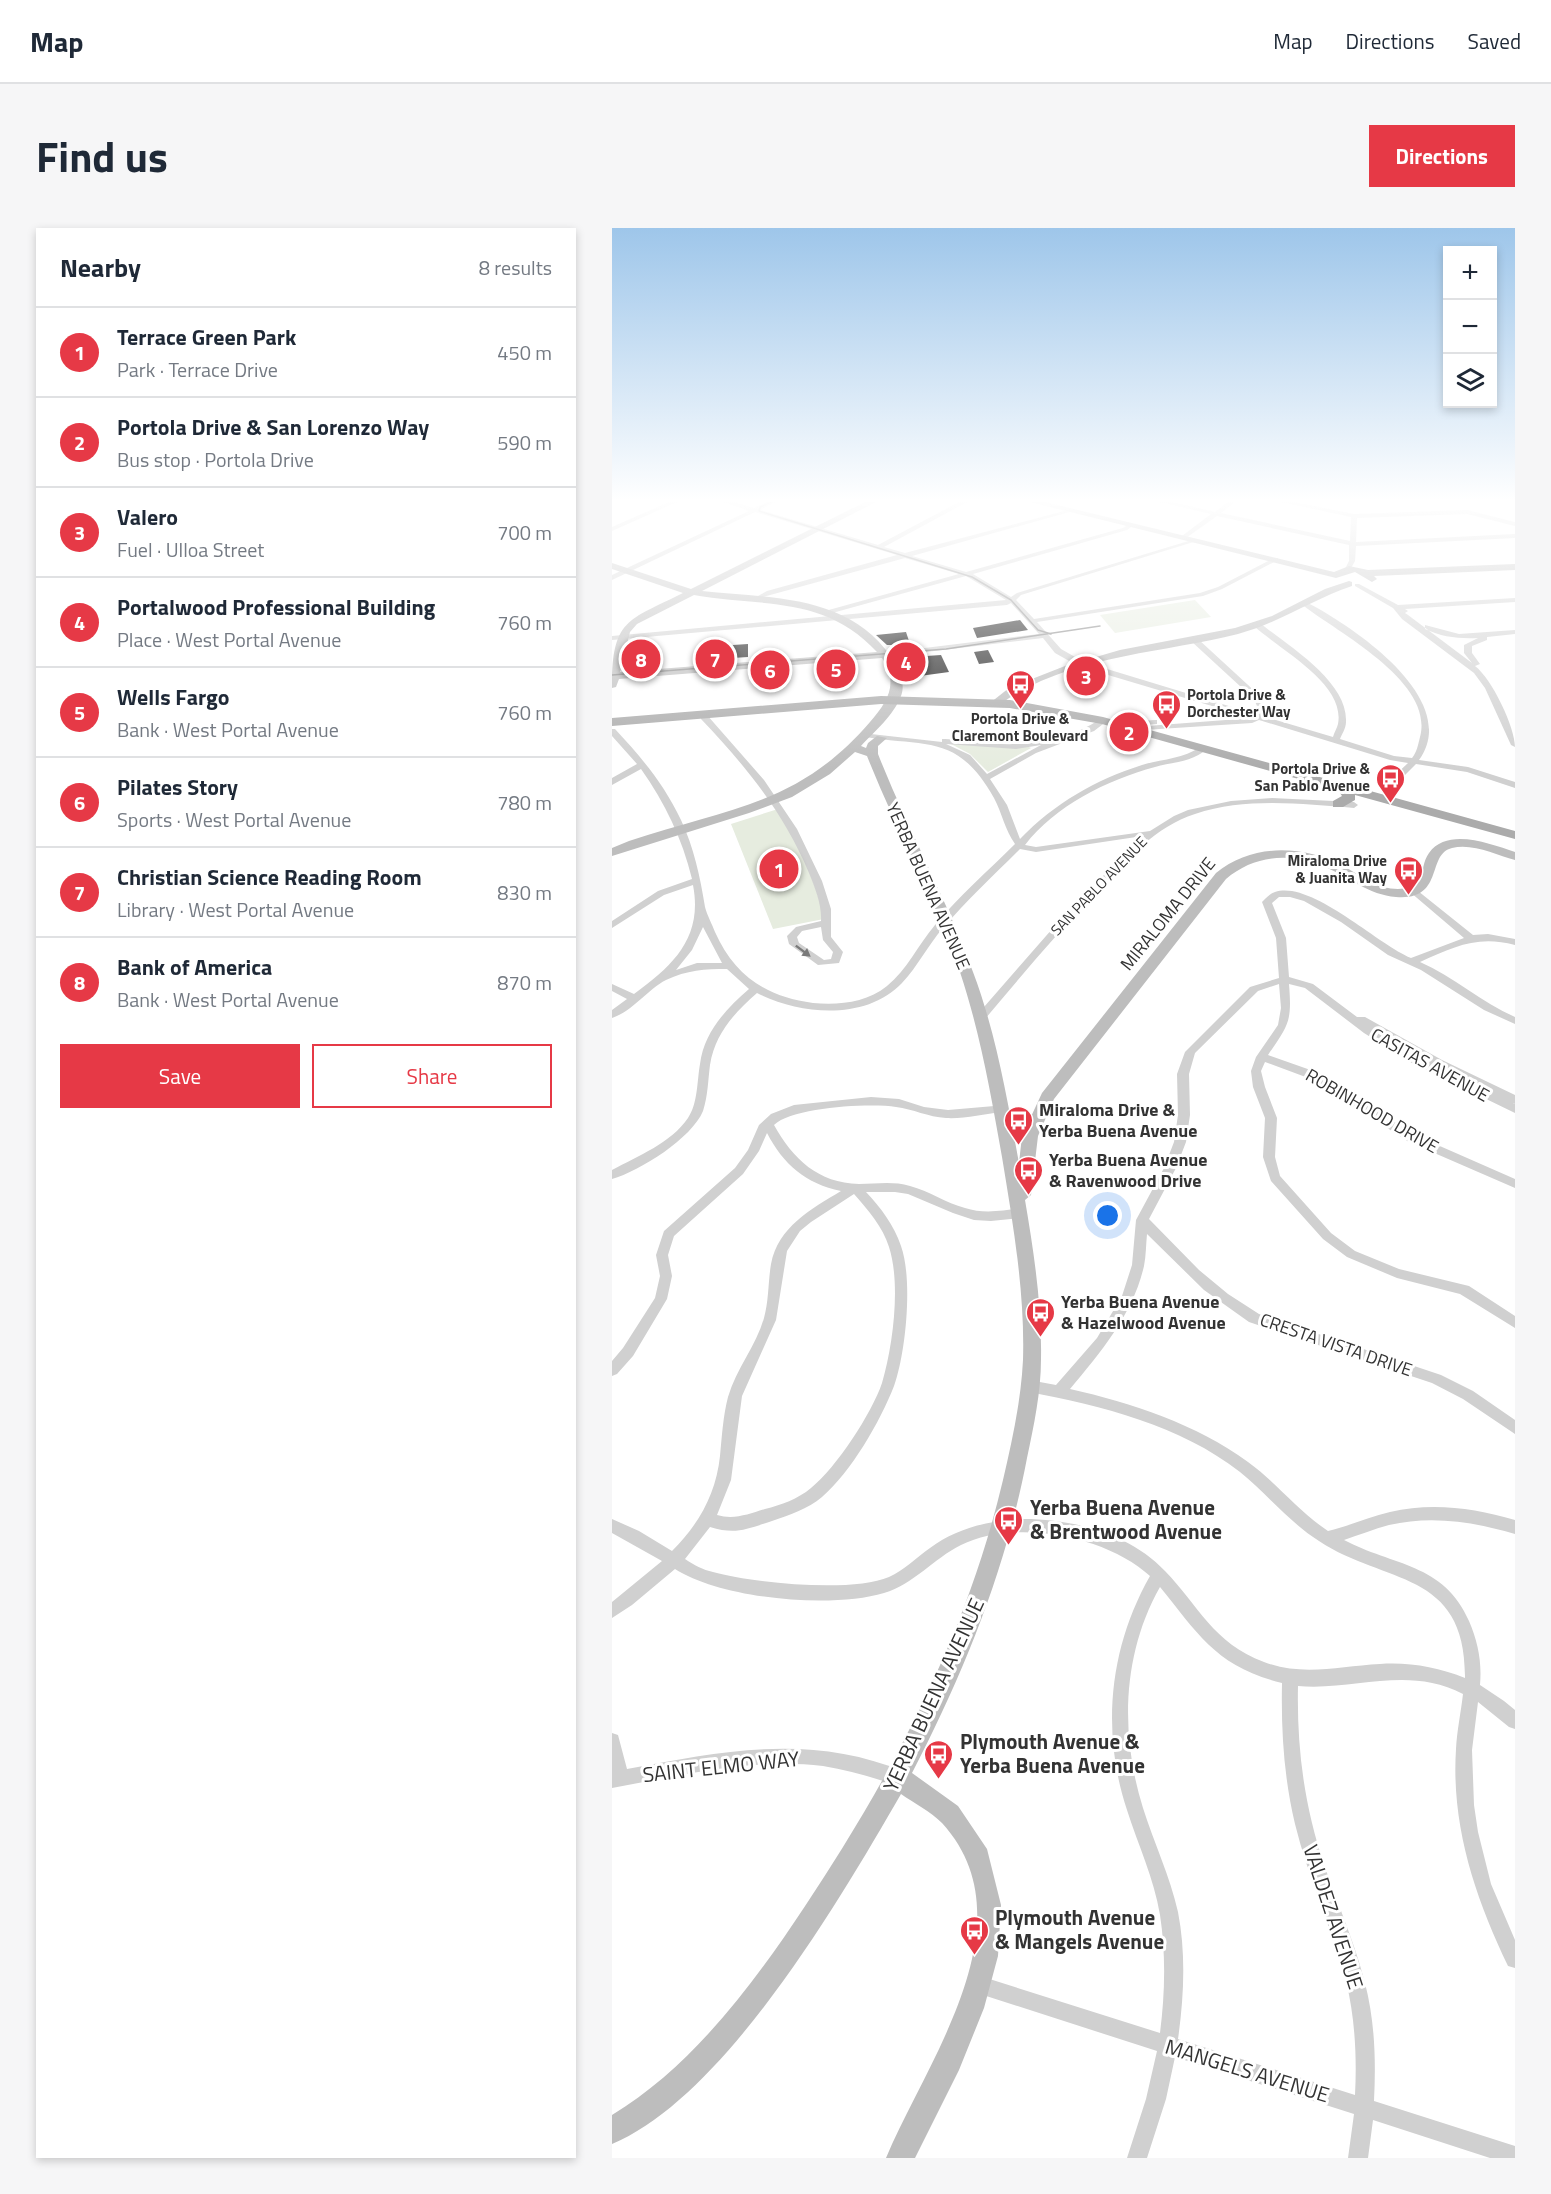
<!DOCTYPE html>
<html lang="en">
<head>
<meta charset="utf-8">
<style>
	:root { --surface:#fff; --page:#f6f6f7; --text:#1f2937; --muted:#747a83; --line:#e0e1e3; --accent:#e63946 }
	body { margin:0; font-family:"Titillium Web",sans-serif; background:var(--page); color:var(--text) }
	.controls { position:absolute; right:18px; top:18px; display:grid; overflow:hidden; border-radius:0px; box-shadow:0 3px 9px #0003 }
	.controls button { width:54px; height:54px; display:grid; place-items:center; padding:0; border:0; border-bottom:2px solid var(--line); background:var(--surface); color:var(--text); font:30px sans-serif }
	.you { position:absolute; left:496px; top:988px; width:21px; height:21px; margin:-15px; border:4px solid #fff; border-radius:50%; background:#1a73e8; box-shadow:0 0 0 9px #1a73e833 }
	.badge { display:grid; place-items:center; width:39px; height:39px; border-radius:50%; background:var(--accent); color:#fff; font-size:20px; font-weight:700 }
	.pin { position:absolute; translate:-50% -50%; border:3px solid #fff; box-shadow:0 2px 6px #0006 }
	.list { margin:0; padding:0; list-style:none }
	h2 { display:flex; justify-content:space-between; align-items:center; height:78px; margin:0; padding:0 24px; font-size:26px }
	h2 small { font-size:20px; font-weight:400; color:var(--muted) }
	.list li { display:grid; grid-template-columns:39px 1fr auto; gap:18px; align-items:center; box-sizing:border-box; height:90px; padding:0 24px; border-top:2px solid var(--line) }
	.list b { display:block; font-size:22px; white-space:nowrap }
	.list p { margin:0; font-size:20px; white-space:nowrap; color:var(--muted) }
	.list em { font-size:20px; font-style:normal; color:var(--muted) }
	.actions { display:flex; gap:12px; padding:18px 24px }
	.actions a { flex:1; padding:14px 0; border:2px solid var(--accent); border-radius:0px; text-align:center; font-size:21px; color:var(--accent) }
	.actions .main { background:var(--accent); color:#fff }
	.icon { flex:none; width:33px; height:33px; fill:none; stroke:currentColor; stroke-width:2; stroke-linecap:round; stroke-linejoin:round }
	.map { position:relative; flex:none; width:903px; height:1930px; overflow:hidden; border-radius:0px }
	header { display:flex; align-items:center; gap:36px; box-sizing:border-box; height:84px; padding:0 30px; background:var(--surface); border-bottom:2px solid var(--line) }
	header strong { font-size:28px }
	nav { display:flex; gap:33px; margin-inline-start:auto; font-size:21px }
	.intro { display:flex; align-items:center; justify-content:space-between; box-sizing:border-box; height:144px; padding:0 36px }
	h1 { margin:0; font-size:42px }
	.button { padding:15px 27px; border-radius:0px; background:var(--accent); color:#fff; font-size:21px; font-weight:700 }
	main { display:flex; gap:36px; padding:0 36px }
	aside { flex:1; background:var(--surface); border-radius:0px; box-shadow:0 3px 9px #0003 }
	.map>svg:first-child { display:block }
	.green { fill:#e6ecdf }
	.building { fill:#1a1a1a }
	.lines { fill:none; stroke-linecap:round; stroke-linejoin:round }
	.street { fill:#d0d0d0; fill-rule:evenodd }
	.secondary { fill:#bdbdbd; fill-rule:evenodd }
	.primary { fill:#ababab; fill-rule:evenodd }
	.tram { stroke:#888; stroke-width:1.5 }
	.oneway { fill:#7a7a7a }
	.labels { text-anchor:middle; stroke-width:6; stroke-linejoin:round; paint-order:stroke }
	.far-poi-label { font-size:15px; font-weight:bold; fill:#333; stroke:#fff; text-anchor:end }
	.far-street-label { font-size:15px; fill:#333; stroke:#fff }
	.street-label { font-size:18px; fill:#333; stroke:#fff }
	.poi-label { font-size:18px; font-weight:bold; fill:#333; stroke:#fff; text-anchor:start }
	.near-poi-label { font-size:21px; font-weight:bold; fill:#333; stroke:#fff; text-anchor:start }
	.near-street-label { font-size:21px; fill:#333; stroke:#fff }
</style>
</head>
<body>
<header>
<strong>Map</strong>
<nav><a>Map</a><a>Directions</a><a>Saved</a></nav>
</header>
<div class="intro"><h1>Find us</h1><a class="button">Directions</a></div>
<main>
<aside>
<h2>Nearby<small>8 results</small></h2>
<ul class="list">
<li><span class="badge">1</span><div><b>Terrace Green Park</b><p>Park · Terrace Drive</p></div><em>450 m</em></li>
<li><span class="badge">2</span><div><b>Portola Drive &amp; San Lorenzo Way</b><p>Bus stop · Portola Drive</p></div><em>590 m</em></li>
<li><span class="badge">3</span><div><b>Valero</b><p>Fuel · Ulloa Street</p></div><em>700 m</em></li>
<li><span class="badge">4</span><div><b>Portalwood Professional Building</b><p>Place · West Portal Avenue</p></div><em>760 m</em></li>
<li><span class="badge">5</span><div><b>Wells Fargo</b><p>Bank · West Portal Avenue</p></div><em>760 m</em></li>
<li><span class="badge">6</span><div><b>Pilates Story</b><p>Sports · West Portal Avenue</p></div><em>780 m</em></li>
<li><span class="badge">7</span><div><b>Christian Science Reading Room</b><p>Library · West Portal Avenue</p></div><em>830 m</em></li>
<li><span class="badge">8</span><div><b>Bank of America</b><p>Bank · West Portal Avenue</p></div><em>870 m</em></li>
</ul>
<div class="actions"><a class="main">Save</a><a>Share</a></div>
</aside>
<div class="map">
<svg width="903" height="1930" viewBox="0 0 903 1930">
	<rect width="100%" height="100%" fill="#fff"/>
	<g class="green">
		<path d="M583,372L599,389L503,405L488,387Z"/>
		<path d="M339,516L417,519L419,520L376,544L358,526Z"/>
		<path d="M166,581C187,616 203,651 212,691L161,701L119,596Z"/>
	</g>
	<g class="building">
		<path d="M408,392L416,402L365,410L361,400Z"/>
		<path d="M294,404L299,419L282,422L280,417H275L264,407Z"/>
		<path d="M136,416V429L105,431L106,418Z"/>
		<path d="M376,422L382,434L367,436L362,424Z"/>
		<path d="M44,425L43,435L17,437L18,427Z"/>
		<path d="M329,427L337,444L293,450L285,430Z"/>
		<path d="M231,436L233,448L217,449L216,437Z"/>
	</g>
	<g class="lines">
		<g class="street">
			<path d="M57,274H65L0,303V299Z"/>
			<path d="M112,274H122L142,280L155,274H163L148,282L266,317L347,274H355L272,319L293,325L456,282L461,283L300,328L354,344L511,300L517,296L522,297L515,302L361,346L399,369L405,365L583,311L588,312L409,367L404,372L422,391L588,365L606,359L662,330H666V332L610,361L591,368L425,394L449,421L472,434L643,486L645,478L642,471L579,413L586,411L648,468L653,478L650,488L721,509C722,505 725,500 726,496C734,455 666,421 641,397L648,395C676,418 736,453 734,494C734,500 730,506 728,511L782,528L800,530C805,524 806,517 808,509C823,453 724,404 688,375L694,374C739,397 851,471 807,532L856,539L903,554V560L855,544L804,536L784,556H778V552L796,535L778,532L647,492L640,495L532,502V498H535L640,490L466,438L443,425L431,410L272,429L268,427L272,425L427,406L399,375L395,377L0,412V408L394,372L354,348L213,387V383L347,346L293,330L144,371V369L155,363L285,327L143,284L0,352V347L137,283Z"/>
			<path d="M548,274H560L603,284L616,274H623L609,285L738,313L739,289L669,274H682L742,286L855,282L903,294V298L855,286L745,290L744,314L903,306V310L744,318L743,333L738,342L736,343L733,341L737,333V317L605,288L574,310H570V308L599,286Z"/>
			<path d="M743,356H747L786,377L903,370V374L793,381L796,383L793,385L796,387L860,435L852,425V417L866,410C847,411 830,409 813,401V397L847,406L903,402V406L875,409V412L860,418V425L868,436L863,438C880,451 903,499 903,519L899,517L873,460L862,445L790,391L781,380L743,358Z"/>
			<path d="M89,487H95L152,552L185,601L210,653L219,681V709L231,724L227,735L206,737L177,716L175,708L184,699L209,693C210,677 203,660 197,645C172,585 133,537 89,491ZM209,699L211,712L221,724L219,731L212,732L187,715L185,709L190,703Z"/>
			<path d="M488,491L495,493L482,503L424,525L378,551L395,577L408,611C443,575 483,552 530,537C550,531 571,531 588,519L595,521C581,534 560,534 543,539C495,552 443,578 413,617L424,619L538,603L562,588L576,582L619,573L660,570L742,574L746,577L742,580C690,576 634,569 583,586C544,598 515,632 487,661C447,703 410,747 373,791L369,792L364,789L365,787L455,684L531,608L424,624L408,621C382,647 355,672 331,700C316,717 306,738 290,755C254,793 188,787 145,765C122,785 103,806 98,837C96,852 96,868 91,883C80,910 28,943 0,951V942C26,928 59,915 76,890C86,875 85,853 88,836C92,804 114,781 137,761L115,741C93,741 75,742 54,752C36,761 21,783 0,790V782L15,771L0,763V756L22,766C62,737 91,709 81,657L52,667L0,700V693L46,663L80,651C70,610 53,575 29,541L0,557V550L25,536L0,508V501H3C29,529 52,556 69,592C82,620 88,648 93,679C95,687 100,696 103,704C122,747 154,769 201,775C227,777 254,775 275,758C295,742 306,717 323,697C347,668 376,643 403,616C393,602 390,585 382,570C346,506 316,519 253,509H250V505L330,514V511H333C356,512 380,517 404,516C432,516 465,507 488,491ZM334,516L404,521L429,517L375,546L358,527ZM91,699L110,735H85L64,742L80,722Z"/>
			<path d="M542,492H545V496L520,498L516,496L520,494Z"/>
			<path d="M801,659L861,707L876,706L903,711V717C865,707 842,719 808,734C842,749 869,774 903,789V796L872,782L809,742L776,727L729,694L692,673L678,669H667L660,675L674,710L677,749L701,756L745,789H753L830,832L903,867V876L901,875L903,876V885L798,834L752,805L693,760L677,756C680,794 677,796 656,827L707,845L805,908L903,951V960L797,914L699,851L653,834L649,843L653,859L665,890L663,929L668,948L719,1005L743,1023L787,1041L857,1058L903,1088V1100L848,1066L785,1050L735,1029L711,1011L659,953L651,929L653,890L641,859L639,843L644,829L666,797L669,780L667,756L646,763L583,825L577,846L578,887L574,914L564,940L537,991L587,1042L616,1066L647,1086L829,1147L861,1163L903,1192V1206L851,1171L820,1155L637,1094L592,1062L535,1006C534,1016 534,1028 532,1038C521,1086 489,1124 458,1161C520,1175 584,1196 636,1234C664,1254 686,1283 716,1303C737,1298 757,1289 778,1284C820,1274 862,1280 903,1292V1306C862,1294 820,1287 777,1297C762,1301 747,1307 732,1312C781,1338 832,1335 857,1393C866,1414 870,1434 868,1457L892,1473L903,1482V1501L897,1499L866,1474L860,1522L862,1577L866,1604L879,1656L903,1712V1740L896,1738C863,1669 839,1598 844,1521C845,1502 849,1484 851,1466C795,1437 743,1463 686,1458C685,1504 689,1550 700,1595C713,1650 739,1700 753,1755C763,1794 764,1833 762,1873L903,1918V1930H878L761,1892L756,1930H736L742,1886L563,1829L554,1871L535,1930H515L534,1871L545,1823L368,1766L361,1764L359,1757L361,1750L368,1748L548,1805C553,1766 554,1726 548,1687C542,1650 526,1617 515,1582C489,1504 497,1420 538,1348C495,1308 403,1290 349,1317C321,1331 302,1356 272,1365C219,1381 110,1371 63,1341L20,1377L0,1390V1374L50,1333L0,1305V1291L27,1303L60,1323C87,1296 104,1266 108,1228C110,1208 111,1188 116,1169C124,1141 144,1118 152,1090C157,1072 156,1054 159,1036C166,999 199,981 229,963C194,956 171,936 155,905L147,923L131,946L62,1008L56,1027L60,1048L55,1071L21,1128L5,1146L0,1148V1133L11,1120L43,1070L48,1048L44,1027L52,1003L123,940L136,922L147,897L159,886L182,877L259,869L287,871L312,879L336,882L394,877L396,880L390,884C372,886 352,891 334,890C316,889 301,881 284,879C258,875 181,879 162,897C181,931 206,955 247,956C264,956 281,953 298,958C317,963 334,975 353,980C371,986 390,983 408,980L412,982L414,985L412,988L408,990L379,993L362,992L341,985L296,966L283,964H254C269,980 282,997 289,1018C301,1051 294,1125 282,1158C268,1194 239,1244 210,1269C196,1281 177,1287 160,1293C135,1301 124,1307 98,1299L73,1331C82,1337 91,1342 101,1344C141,1355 240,1365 277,1349C292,1342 304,1330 318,1320C345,1300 378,1292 412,1291C462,1291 518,1306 553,1343C587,1378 601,1415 652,1434C691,1449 728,1438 768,1436C797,1434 825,1439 853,1450C854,1341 773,1357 707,1313C677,1294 655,1266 628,1244C568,1197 490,1178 417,1164L412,1162L410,1158L412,1154L417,1152L444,1157L485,1110L510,1068L520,1037L524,992L552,940L562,914L566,887L565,846L573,824L638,759L667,750L664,710L650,674L652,672C655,669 659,665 663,664C699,652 765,716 799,730L852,710L798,664L796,662ZM242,966C256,982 271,999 277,1019C289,1056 281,1118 270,1155C260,1185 224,1240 199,1260C186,1271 169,1277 153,1281C137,1286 122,1292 105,1287L119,1252L130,1168L164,1092L175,1023L188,1003L199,994ZM548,1359C587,1407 605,1439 670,1455C669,1503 672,1550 683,1596C696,1650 720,1700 734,1753C743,1790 745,1829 743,1867L566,1811C572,1769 574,1725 566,1684C558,1648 542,1615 531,1580C508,1507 510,1426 548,1359Z"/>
			<path d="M0,1505L6,1507L15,1541C112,1523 198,1505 293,1544L295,1550L293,1556L287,1558C262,1550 237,1542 211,1538C141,1529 68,1548 0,1560Z"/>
		</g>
		<g class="secondary">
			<path d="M253,274H264L90,363C156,370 237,366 279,429C287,440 294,455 289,468C282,487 262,504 249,518L254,520L256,515L265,508L275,510L266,518V526C295,600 334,669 361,744C384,805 395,870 407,935L410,908L430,865L604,645C640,615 691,617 731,638C748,647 766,661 786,661C795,661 801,657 808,653C811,644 811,633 817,625C836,599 878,616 903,624V632C884,627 861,615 840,620C814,626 833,673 784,669C757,667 737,649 713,639C679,624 642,627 614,651L442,871L426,908L419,967L413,972C422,1025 430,1078 429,1131C429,1164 422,1197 415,1230C394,1341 352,1445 300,1545L346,1578L375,1621L389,1677L386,1728L372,1780L347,1842L303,1930H274C314,1834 420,1694 330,1595C319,1584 302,1575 289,1566C229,1670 113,1869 0,1916V1887C98,1828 171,1714 231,1619C302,1504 360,1384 391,1252C400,1213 409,1173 411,1132C413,1064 401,996 390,929C379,867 368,804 348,744C322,670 284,601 255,528L243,524L218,546L180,569L137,585L0,628V620L17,613C115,580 186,578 258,494C276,473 287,456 270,430L7,451L4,459L0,460C0,391 15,393 71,365L0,341V335L79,361ZM82,367C150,379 213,367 265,424L8,444L18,404L25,396Z"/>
			<path d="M418,274H433L722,344L737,338L756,342L903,336V342L762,348L765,351L760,354L743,344L724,350Z"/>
			<path d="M737,353L740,354V358C701,371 667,395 626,406C547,426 456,427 387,477L378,475L397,460L453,438L508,422L623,400L660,388L713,361Z"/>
		</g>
		<path class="primary" d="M269,468L398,472L491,489L903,603V611L743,567V572L731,579H721V573L730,568L726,562L490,496L398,480L269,476L0,498V490Z"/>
		<g class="tram">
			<path d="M159,274L148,279L147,283L360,349L399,372L426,402L439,406"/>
			<path d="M0,447L334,421L488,398"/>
		</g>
	</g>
	<defs><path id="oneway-solid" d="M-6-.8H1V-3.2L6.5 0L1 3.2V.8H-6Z" transform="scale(1.5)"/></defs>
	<use class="oneway" href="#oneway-solid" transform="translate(191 723) rotate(37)"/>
	<linearGradient id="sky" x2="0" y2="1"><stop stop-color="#9ec6ea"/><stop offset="0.5" stop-color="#fff"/><stop offset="1" stop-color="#fff" stop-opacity="0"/></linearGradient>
	<rect width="903" height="544" fill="url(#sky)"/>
	<defs>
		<symbol id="bus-pin" viewBox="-11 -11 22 30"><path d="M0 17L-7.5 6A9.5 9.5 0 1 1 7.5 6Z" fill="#e63946" stroke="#fff"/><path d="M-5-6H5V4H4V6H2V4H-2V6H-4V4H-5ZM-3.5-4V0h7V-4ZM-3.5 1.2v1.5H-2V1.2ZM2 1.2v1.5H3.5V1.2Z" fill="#fff"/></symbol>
	</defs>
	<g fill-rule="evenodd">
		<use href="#bus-pin" x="392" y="440" width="33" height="45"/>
		<use href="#bus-pin" x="538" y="460" width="33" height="45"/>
		<use href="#bus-pin" x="762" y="534" width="33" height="45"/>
		<use href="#bus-pin" x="780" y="626" width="33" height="45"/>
		<use href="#bus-pin" x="390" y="876" width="33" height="45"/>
		<use href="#bus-pin" x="400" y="926" width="33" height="45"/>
		<use href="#bus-pin" x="412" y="1068" width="33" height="45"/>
		<use href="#bus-pin" x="380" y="1276" width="33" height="45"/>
		<use href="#bus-pin" x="310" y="1510" width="33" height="45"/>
		<use href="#bus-pin" x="346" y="1686" width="33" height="45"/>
	</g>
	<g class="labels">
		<g class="far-poi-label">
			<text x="575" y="472" text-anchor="start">Portola Drive &amp;<tspan x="575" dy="17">Dorchester Way</tspan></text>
			<text x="408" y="496" text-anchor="middle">Portola Drive &amp;<tspan x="408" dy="17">Claremont Boulevard</tspan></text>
			<text x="758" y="546">Portola Drive &amp;<tspan x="758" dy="17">San Pablo Avenue</tspan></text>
			<text x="775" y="638">Miraloma Drive<tspan x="775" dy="17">&amp; Juanita Way</tspan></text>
		</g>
		<g class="far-street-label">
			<text transform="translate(487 658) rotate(-46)" y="5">SAN PABLO AVENUE</text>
		</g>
		<g class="street-label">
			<text transform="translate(316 658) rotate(66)" y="6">YERBA BUENA AVENUE</text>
			<text transform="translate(556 686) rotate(-51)" y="6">MIRALOMA DRIVE</text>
			<text transform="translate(818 837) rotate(29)" y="6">CASITAS AVENUE</text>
			<text transform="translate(760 883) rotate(30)" y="6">ROBINHOOD DRIVE</text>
			<text transform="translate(724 1117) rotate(19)" y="6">CRESTA VISTA DRIVE</text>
		</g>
		<g class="poi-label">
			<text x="427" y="888">Miraloma Drive &amp;<tspan x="427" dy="21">Yerba Buena Avenue</tspan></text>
			<text x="437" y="938">Yerba Buena Avenue<tspan x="437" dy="21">&amp; Ravenwood Drive</tspan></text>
			<text x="449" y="1080">Yerba Buena Avenue<tspan x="449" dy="21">&amp; Hazelwood Avenue</tspan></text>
		</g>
		<g class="near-poi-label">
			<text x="418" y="1287">Yerba Buena Avenue<tspan x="418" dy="24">&amp; Brentwood Avenue</tspan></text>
			<text x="348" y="1521">Plymouth Avenue &amp;<tspan x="348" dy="24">Yerba Buena Avenue</tspan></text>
			<text x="383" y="1697">Plymouth Avenue<tspan x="383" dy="24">&amp; Mangels Avenue</tspan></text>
		</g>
		<g class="near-street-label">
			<text transform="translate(322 1467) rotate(-65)" y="7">YERBA BUENA AVENUE</text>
			<text transform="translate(109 1539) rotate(-6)" y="7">SAINT ELMO WAY</text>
			<text transform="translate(721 1689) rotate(72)" y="7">VALDEZ AVENUE</text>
			<text transform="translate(635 1843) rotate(17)" y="7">MANGELS AVENUE</text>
		</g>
	</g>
</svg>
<div class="controls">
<button>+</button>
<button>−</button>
<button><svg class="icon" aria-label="layers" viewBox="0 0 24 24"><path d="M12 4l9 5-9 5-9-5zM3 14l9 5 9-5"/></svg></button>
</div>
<div class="you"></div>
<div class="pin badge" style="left:167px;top:641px">1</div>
<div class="pin badge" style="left:517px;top:504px">2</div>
<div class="pin badge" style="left:474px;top:448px">3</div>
<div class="pin badge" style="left:294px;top:434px">4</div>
<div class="pin badge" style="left:224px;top:441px">5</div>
<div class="pin badge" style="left:158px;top:442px">6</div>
<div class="pin badge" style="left:103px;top:431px">7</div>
<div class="pin badge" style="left:29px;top:431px">8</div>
</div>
</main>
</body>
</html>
